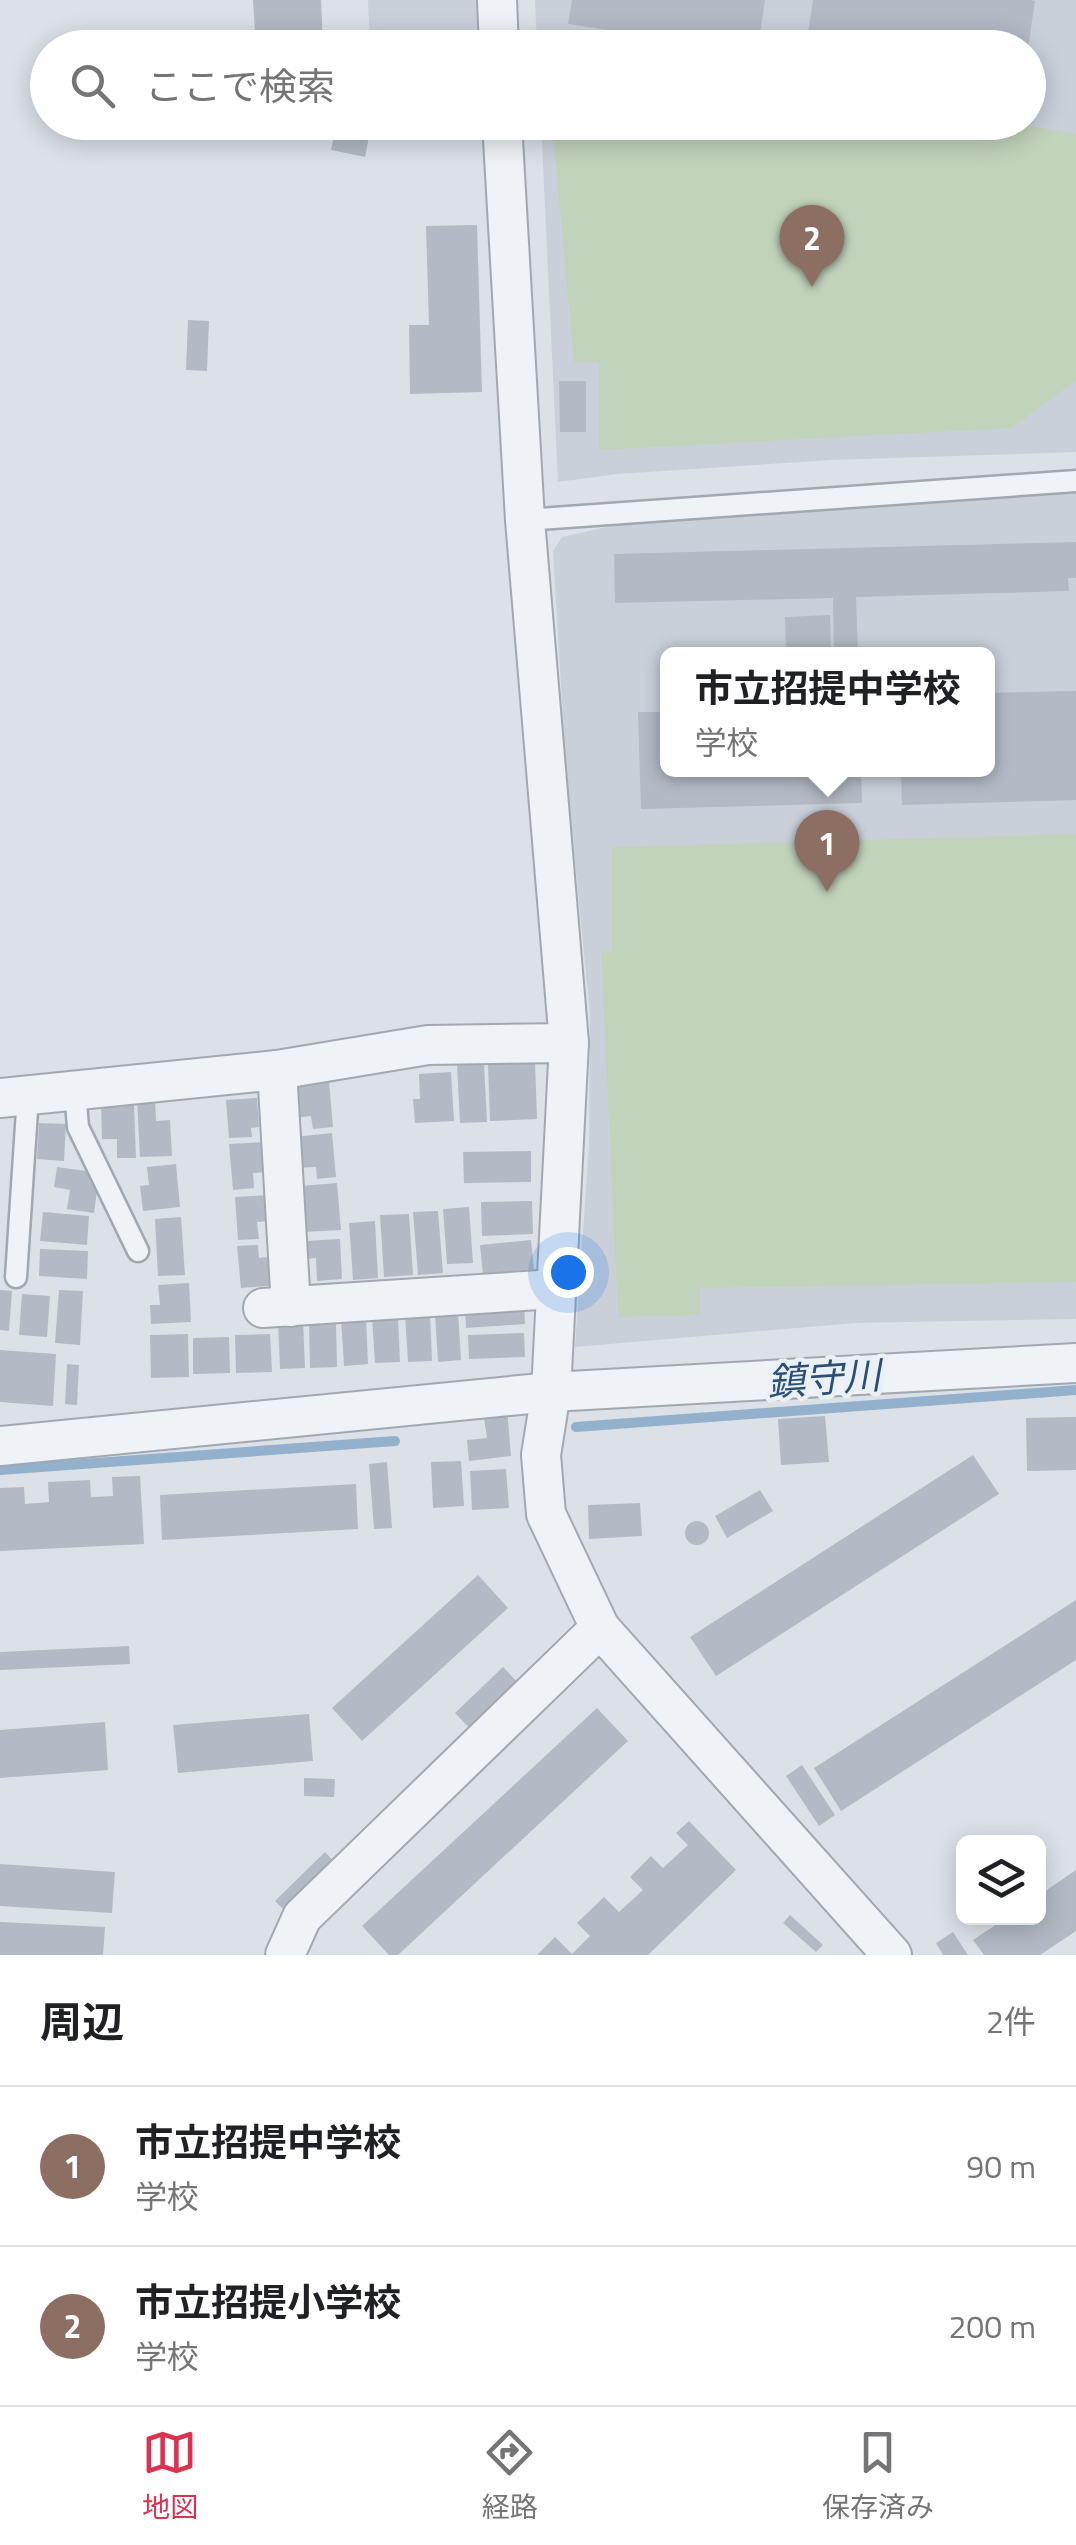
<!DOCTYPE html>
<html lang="ja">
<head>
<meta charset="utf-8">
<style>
	:root { --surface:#fff; --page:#f2f2f2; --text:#202124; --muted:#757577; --line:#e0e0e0; --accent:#dc324f }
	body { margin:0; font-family:"Titillium Web","Noto Sans JP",sans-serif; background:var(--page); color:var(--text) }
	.controls { position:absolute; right:30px; bottom:30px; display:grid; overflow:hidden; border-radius:15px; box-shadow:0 5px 25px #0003 }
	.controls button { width:90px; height:90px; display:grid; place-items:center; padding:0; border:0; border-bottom:2px solid var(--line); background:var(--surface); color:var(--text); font:50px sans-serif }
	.you { position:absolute; left:568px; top:1272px; width:35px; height:35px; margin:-25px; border:8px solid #fff; border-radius:50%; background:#1a73e8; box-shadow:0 0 0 15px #1a73e833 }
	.badge { display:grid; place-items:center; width:65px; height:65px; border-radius:50%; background:var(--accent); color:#fff; font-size:32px; font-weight:700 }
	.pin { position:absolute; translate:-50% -82px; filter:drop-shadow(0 2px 5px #0008) }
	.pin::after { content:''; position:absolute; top:52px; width:35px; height:30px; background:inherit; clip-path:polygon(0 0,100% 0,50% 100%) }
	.popup { position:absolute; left:660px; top:647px; width:335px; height:130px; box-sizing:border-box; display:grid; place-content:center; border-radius:15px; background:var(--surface); filter:drop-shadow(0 2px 8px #0005); font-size:32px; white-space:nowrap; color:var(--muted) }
	.popup b { font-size:38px; color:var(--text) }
	.popup::after { content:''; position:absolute; left:50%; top:100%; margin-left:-20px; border:20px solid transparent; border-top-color:var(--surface) }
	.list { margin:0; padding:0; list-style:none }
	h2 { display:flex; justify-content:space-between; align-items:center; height:130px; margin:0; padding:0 40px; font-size:42px }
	h2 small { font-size:32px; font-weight:400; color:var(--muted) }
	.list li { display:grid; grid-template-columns:65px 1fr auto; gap:30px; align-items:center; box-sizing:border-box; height:160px; padding:0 40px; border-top:2px solid var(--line) }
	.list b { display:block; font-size:38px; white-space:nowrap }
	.list p { margin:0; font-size:32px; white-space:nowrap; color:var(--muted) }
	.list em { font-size:32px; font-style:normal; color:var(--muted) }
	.icon { flex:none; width:55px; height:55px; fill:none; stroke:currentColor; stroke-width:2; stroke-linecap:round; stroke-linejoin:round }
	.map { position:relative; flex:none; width:1076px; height:1955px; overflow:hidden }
	.search { position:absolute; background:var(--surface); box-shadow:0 5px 25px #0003; left:30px; right:30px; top:30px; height:110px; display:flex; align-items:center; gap:25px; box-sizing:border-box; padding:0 35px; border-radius:55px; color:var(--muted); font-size:38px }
	.sheet { height:450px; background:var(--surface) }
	nav { display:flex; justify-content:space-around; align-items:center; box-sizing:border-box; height:140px; border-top:2px solid var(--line); background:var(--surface); font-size:28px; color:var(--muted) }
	nav a { display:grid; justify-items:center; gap:5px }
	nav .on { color:var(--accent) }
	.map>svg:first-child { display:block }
	.built { fill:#cad0da; fill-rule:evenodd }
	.green { fill:#c2d3bc }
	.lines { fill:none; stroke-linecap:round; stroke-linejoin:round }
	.stream { stroke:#93b0cc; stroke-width:10 }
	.building { fill:#b3bac5 }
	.lane-casing { stroke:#a1a8b2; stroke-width:25 }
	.street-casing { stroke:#a1a8b2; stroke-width:42 }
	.lane { stroke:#eff2f6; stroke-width:20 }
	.street { stroke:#eff2f6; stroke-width:38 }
	.labels { text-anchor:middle; stroke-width:9; stroke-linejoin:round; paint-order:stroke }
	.water-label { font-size:38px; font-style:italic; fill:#2a4e77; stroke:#ebf0f5 }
</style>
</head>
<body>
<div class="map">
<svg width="1076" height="1955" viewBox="0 0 1076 1955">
	<rect width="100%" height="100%" fill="#dce1e8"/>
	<g class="built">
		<path d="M368,0H479L482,47H370Z"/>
		<path d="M535,0H1076V452L831,460L617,474L558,482L541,123L1028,122V48L537,47Z"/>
		<path d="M1076,493V1319L855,1323L575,1347L589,1145L590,1014L566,770L553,551L562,537L633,521ZM667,654H987V770H667Z"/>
	</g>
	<g class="green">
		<path d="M572,122H1008L1076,134V381L1011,428L599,450V363L574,362L553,134Z"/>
		<path d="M1076,834V1282L700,1288V1315L618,1317L601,952L612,951V847Z"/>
	</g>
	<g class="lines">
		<g class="stream">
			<path d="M576,1427L1076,1390"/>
			<path d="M0,1470L395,1441"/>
		</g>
	</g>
	<g class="building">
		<path d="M253,0H321L323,45L256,48Z"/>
		<path d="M572,0H765L758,48H730L568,24Z"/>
		<path d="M813,0H1030L1035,1L1028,48H806Z"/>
		<path d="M337,122H372L365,157L331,150Z"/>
		<path d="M477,225L482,392L410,394L409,325H429L426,226Z"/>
		<path d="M188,320L209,321L207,371L186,370Z"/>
		<path d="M559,381H586V432H560Z"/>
		<path d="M1076,542V578H1068L1069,591L856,597L858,654H834L833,598L615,603L614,554Z"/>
		<path d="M830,615L831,654H786L785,617Z"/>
		<path d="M1076,691V800L902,805L901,770H987V693Z"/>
		<path d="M638,712H667V770H861L862,803L641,809Z"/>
		<path d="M535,1062L537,1119L490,1121L488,1064Z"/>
		<path d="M484,1064L487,1122L460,1123L457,1065Z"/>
		<path d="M451,1072L454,1121L415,1123L413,1099H420L419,1074Z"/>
		<path d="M329,1082L333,1127L313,1129L311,1116L293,1118L290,1085Z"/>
		<path d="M257,1098L259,1127L251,1128L252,1137L229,1138L226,1100Z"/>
		<path d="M155,1099L156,1121L170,1120L172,1156L140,1157L137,1100Z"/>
		<path d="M101,1105H134L136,1158H117V1139H102Z"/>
		<path d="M39,1123L66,1124L64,1161L37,1159Z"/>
		<path d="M332,1133L336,1177L317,1179L316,1167L297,1168L295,1137Z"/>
		<path d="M265,1142L267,1172L253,1173L254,1188L233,1190L229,1144Z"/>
		<path d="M531,1151V1182L464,1183L463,1152Z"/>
		<path d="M176,1164L180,1207L143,1211L140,1186L149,1185L147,1167Z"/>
		<path d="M57,1167L86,1171L97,1191L94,1213L67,1209L70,1190L54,1187Z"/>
		<path d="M337,1183L341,1230L304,1232L301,1186Z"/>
		<path d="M269,1195L270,1221L257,1222L259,1239L238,1240L235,1197Z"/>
		<path d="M532,1201L533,1234L482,1236L481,1202Z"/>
		<path d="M469,1207L473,1263L447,1264L443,1209Z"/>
		<path d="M438,1211L443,1273L418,1275L413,1212Z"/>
		<path d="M43,1212L89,1216L87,1245L40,1241Z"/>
		<path d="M409,1214L413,1275L384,1277L380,1215Z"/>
		<path d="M181,1217L185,1275L158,1276L155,1219Z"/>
		<path d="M375,1221L378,1278L353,1280L349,1223Z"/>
		<path d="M340,1239L342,1279L317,1281L316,1258L306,1259L305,1241Z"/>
		<path d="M531,1240L534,1269L483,1274L480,1245Z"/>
		<path d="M258,1245L259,1258L278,1256L280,1285L241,1288L237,1246Z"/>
		<path d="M40,1249L88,1251L87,1279L39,1276Z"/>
		<path d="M189,1283L191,1322L151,1324L150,1305H160L158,1285Z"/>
		<path d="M0,1290L12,1291L9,1331L0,1330Z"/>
		<path d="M59,1290L83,1291L80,1345L55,1343Z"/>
		<path d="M22,1294L50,1296L47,1337L19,1335Z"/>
		<path d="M524,1302L525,1324L466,1328L465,1306Z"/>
		<path d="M458,1312L461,1360L438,1362L435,1314Z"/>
		<path d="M430,1314L432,1361L408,1362L405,1315Z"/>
		<path d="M398,1317L400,1362L375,1363L372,1318Z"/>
		<path d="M366,1318L368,1364L344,1366L341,1319Z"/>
		<path d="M303,1320L305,1368L280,1369L278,1322Z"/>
		<path d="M336,1320L337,1367L310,1368L309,1322Z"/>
		<path d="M524,1333L525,1357L469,1359L468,1335Z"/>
		<path d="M188,1334L189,1377L151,1378L150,1335Z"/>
		<path d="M270,1334L272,1372L236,1373L235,1335Z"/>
		<path d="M229,1337L230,1373L193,1374V1338Z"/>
		<path d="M0,1350L56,1354L53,1406L0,1402Z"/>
		<path d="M67,1364L79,1365L77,1405L65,1404Z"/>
		<path d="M507,1409L511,1456L469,1461L467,1440L487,1438L483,1411Z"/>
		<path d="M825,1416L829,1462L781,1465L778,1419Z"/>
		<path d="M1076,1417V1470L1027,1471L1026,1418Z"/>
		<path d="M973,1455L999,1494L716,1676L690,1637Z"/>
		<path d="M461,1461L464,1506L433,1508L431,1462Z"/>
		<path d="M387,1462L392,1528L374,1529L369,1464Z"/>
		<path d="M506,1469L509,1508L472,1510L470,1471Z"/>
		<path d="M140,1476L144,1544L0,1551V1488L24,1487L25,1504L49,1502L48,1482L90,1480L91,1497L113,1496L112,1477Z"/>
		<path d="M356,1484L358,1529L162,1540L160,1495Z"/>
		<path d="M760,1490L773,1511L727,1538L715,1516Z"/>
		<path d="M640,1503L642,1536L589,1539L588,1505Z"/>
		<circle cx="697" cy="1533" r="12"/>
		<path d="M478,1575L508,1608L362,1741L332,1708Z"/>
		<path d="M1076,1600V1660L841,1811L814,1768Z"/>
		<path d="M129,1646L130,1664L0,1670V1652Z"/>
		<path d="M503,1667L522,1687L474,1733L455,1713Z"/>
		<path d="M597,1708L628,1741L398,1955H389L362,1926Z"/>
		<path d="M309,1714L313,1761L178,1773L173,1725Z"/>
		<path d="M105,1722L108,1770L0,1778V1730Z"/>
		<path d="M802,1765L835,1815L819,1826L786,1776Z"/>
		<path d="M304,1778L335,1779L334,1797L304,1796Z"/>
		<path d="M689,1821L736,1870L648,1955H537L555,1937L572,1954L590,1936L577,1923L604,1897L619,1912L643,1890L630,1877L651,1856L663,1868L688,1845L676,1833Z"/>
		<path d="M325,1852L337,1865L287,1913L275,1901Z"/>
		<path d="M0,1864L115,1872L112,1913L0,1906Z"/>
		<path d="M1076,1870V1931L1040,1955H984L973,1940L1006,1918H1038V1896Z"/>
		<path d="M790,1915L823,1945L816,1952L783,1923Z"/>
		<path d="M0,1922L105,1927L103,1955H0Z"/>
		<path d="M953,1932L968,1955H943L936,1943Z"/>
	</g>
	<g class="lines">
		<defs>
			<g id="lane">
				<path d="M525,520L1076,481"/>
				<path d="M75,1091L78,1127L138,1251"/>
				<path d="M16,1277L28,1095"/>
			</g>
			<g id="street">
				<path d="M497,0L499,48"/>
				<path d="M502,122L525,520L569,1043L551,1392L541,1455L546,1514L600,1628L892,1955"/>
				<path d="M277,1070L291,1307"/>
				<path d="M0,1098L277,1070L428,1045L569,1043"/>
				<path d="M263,1308L555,1289"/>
				<path d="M0,1446L551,1392L1076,1363"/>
				<path d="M285,1955L302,1917L600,1628"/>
			</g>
		</defs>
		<use href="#lane" class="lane-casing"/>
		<use href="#street" class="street-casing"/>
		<use href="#lane" class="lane"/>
		<use href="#street" class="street"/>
	</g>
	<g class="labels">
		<g class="water-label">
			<text transform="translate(824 1379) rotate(-4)" y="13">鎮守川</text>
		</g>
	</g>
</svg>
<div class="controls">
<button><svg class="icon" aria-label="layers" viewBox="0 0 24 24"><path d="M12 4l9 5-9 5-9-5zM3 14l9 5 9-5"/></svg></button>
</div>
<div class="you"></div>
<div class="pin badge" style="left:827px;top:892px;background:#8d6e63">1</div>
<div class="popup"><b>市立招提中学校</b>学校</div>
<div class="pin badge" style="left:812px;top:287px;background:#8d6e63">2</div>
<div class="search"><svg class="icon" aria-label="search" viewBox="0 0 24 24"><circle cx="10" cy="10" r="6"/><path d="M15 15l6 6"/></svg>ここで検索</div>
</div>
<section class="sheet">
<h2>周辺<small>2件</small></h2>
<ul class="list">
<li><span class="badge" style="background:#8d6e63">1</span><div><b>市立招提中学校</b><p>学校</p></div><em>90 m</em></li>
<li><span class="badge" style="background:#8d6e63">2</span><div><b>市立招提小学校</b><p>学校</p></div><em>200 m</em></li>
</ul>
</section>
<nav>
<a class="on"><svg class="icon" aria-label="map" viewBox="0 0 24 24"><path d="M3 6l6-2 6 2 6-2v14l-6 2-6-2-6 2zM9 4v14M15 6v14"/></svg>地図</a>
<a><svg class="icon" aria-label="directions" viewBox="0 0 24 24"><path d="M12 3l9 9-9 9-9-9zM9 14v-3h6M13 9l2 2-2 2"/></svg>経路</a>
<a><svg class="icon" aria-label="saved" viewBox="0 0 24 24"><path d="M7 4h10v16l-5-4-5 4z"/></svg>保存済み</a>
</nav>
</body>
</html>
